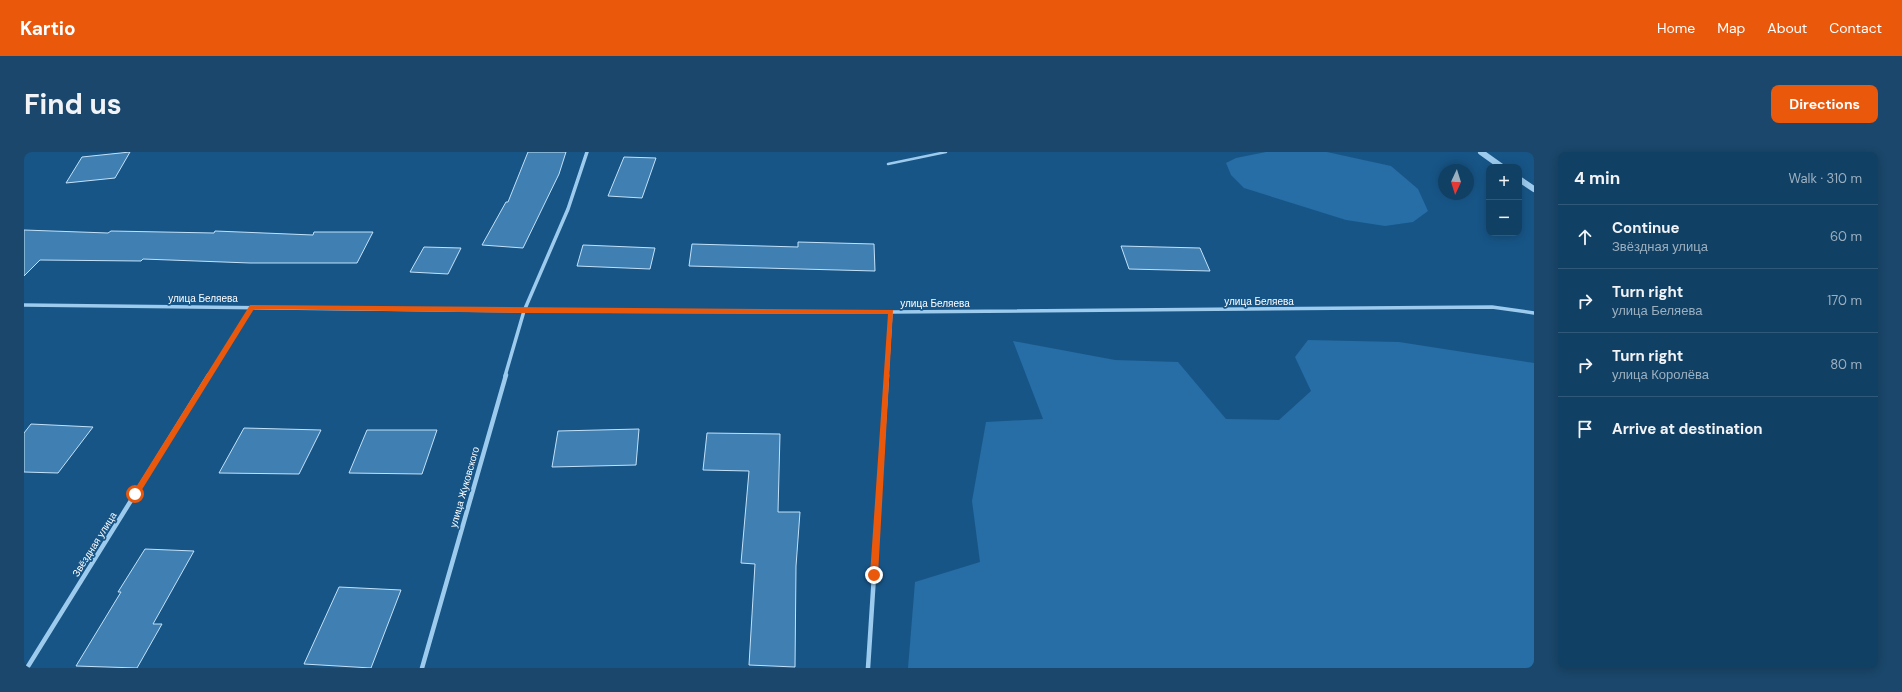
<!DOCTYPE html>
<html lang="en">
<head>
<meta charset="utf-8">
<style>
	:root { --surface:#114065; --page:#1a476b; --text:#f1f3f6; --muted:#9cafbf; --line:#305979; --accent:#ea580c }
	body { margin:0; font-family:"DM Sans",sans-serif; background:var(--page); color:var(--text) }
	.controls { position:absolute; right:12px; top:12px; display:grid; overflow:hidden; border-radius:8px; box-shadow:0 2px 10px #0003 }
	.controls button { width:36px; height:36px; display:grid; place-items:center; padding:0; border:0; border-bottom:1px solid var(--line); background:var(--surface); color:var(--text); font:20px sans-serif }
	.compass { position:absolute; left:1414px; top:12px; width:36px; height:36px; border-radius:50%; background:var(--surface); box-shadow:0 2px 10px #0003; rotate:184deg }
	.stop { position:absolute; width:12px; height:12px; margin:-9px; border:3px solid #ea580c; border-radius:50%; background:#fff }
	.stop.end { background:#ea580c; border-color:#fff; box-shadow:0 1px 4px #0008 }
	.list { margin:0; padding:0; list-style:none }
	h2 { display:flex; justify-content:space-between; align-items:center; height:52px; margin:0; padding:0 16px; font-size:17px }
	h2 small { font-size:13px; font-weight:400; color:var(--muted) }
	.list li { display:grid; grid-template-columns:26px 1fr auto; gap:12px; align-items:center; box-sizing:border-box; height:64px; padding:0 16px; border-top:1px solid var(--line) }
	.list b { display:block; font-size:15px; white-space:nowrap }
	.list p { margin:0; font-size:13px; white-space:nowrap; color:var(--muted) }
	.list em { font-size:13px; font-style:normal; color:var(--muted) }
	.icon { flex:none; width:22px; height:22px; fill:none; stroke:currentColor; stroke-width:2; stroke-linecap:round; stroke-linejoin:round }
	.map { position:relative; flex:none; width:1510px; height:516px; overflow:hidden; border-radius:8px }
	header { display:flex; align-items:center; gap:24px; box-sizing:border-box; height:56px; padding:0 20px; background:var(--accent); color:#fff }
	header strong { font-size:19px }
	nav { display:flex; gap:22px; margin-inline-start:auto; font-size:14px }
	.intro { display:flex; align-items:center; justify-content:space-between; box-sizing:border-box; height:96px; padding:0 24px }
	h1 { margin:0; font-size:28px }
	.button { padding:10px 18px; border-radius:8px; background:var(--accent); color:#fff; font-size:14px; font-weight:700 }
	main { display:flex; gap:24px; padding:0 24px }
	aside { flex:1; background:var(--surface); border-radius:8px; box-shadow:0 2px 10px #0003 }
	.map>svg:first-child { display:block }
	.green { fill:#266ea5 }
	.building { fill:#3f7fb1; stroke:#c3e2fa }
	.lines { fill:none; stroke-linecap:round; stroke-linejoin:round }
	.service { stroke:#9dcbee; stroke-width:2.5 }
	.minor-far1 { stroke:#9dcbee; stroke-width:3.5 }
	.minor { stroke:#9dcbee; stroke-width:4.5 }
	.tertiary { stroke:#9dcbee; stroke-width:6 }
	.route { fill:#ea580c }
	.labels { text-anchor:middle; stroke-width:3.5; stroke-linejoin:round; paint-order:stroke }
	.street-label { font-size:10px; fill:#fff; stroke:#175587 }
</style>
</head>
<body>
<header>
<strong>Kartio</strong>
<nav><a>Home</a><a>Map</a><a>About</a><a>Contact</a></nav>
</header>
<div class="intro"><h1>Find us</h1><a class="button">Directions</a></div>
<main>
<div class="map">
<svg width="1510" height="516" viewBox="0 0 1510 516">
	<rect width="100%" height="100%" fill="#175587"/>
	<g class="green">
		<path d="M1242,0H1303L1367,14L1394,37L1404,59L1389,70L1361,74L1322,68L1220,36L1207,23L1202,11L1212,6Z"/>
		<path d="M1284,188L1375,190L1510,211V516H884L891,430L956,410L948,349L962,270L1019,267L989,189L1091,208L1154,210L1202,267L1255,268L1287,239L1271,205Z"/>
	</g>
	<g class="building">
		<path d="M106,0L91,26L42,31L58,5Z"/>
		<path d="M504,0H542L535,22L499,96L458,93L482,50H484Z"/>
		<path d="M600,5L632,6L618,46L584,44Z"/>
		<path d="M0,78L84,81L87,79L190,81L191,79L289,83L290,80H349L333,111H226L119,107L117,109L16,108L0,124Z"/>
		<path d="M774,90L850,92L851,119L665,114L668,92L774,95Z"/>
		<path d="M559,93L631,96L626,117L553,114Z"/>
		<path d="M1097,94L1176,96L1186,119L1105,117Z"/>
		<path d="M400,95L437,96L424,122L386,120Z"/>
		<path d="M7,272L69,275L34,321L0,320V281Z"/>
		<path d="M220,276L297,278L275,322L195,321Z"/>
		<path d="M615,277L612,313L528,315L534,279Z"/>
		<path d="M343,278H413L398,322L325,321Z"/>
		<path d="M683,281L756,282L754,360H776L772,414L771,515L725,513L731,412L717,411L725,319L679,318Z"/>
		<path d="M121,397L170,399L129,472H138L113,516L52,514L97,440H94Z"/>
		<path d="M315,435L377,438L347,516L280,512Z"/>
	</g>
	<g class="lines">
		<path class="service" d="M864,12L922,0"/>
		<g class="minor-far1">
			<path d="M0,153L500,159L867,160L1468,155L1510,161"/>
			<path d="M185,224L228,155"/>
			<path d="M481,224L500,159L544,57L563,0"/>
			<path d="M863,224L867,160"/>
		</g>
		<g class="minor">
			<path d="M3,516L185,223"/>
			<path d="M398,516L482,223"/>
			<path d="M844,516L863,223"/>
		</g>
		<g class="tertiary">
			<path d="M1457,0L1478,15"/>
			<path d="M1495,27L1510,37"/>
		</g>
	</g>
	<path class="route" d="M226,153L869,158L854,423L850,426L846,423L864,162L500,161L230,157L114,344H109V340Z"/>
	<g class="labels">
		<g class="street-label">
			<text x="179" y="150">улица Беляева</text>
			<text x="1235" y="153">улица Беляева</text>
			<text x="911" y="155">улица Беляева</text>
			<text transform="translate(440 335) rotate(-74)" y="4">улица Жуковского</text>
			<text transform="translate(70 392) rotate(-58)" y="4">Звёздная улица</text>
		</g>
	</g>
</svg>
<div class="controls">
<button>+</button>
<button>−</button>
</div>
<svg class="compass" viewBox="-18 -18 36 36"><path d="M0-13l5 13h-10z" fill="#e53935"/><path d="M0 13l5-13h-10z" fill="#9cafbf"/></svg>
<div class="stop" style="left:111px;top:342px"></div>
<div class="stop end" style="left:850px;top:423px"></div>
</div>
<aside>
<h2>4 min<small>Walk · 310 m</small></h2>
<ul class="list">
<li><svg class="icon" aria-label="ahead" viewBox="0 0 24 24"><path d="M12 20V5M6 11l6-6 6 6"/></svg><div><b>Continue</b><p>Звёздная улица</p></div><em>60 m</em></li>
<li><svg class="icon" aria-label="right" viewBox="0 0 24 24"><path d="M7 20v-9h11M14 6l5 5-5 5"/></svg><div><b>Turn right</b><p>улица Беляева</p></div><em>170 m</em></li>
<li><svg class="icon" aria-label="right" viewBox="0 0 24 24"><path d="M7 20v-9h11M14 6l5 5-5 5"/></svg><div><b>Turn right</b><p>улица Королёва</p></div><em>80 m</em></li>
<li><svg class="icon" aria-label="arrive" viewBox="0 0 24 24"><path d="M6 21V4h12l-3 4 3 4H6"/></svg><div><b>Arrive at destination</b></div></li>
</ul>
</aside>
</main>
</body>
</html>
